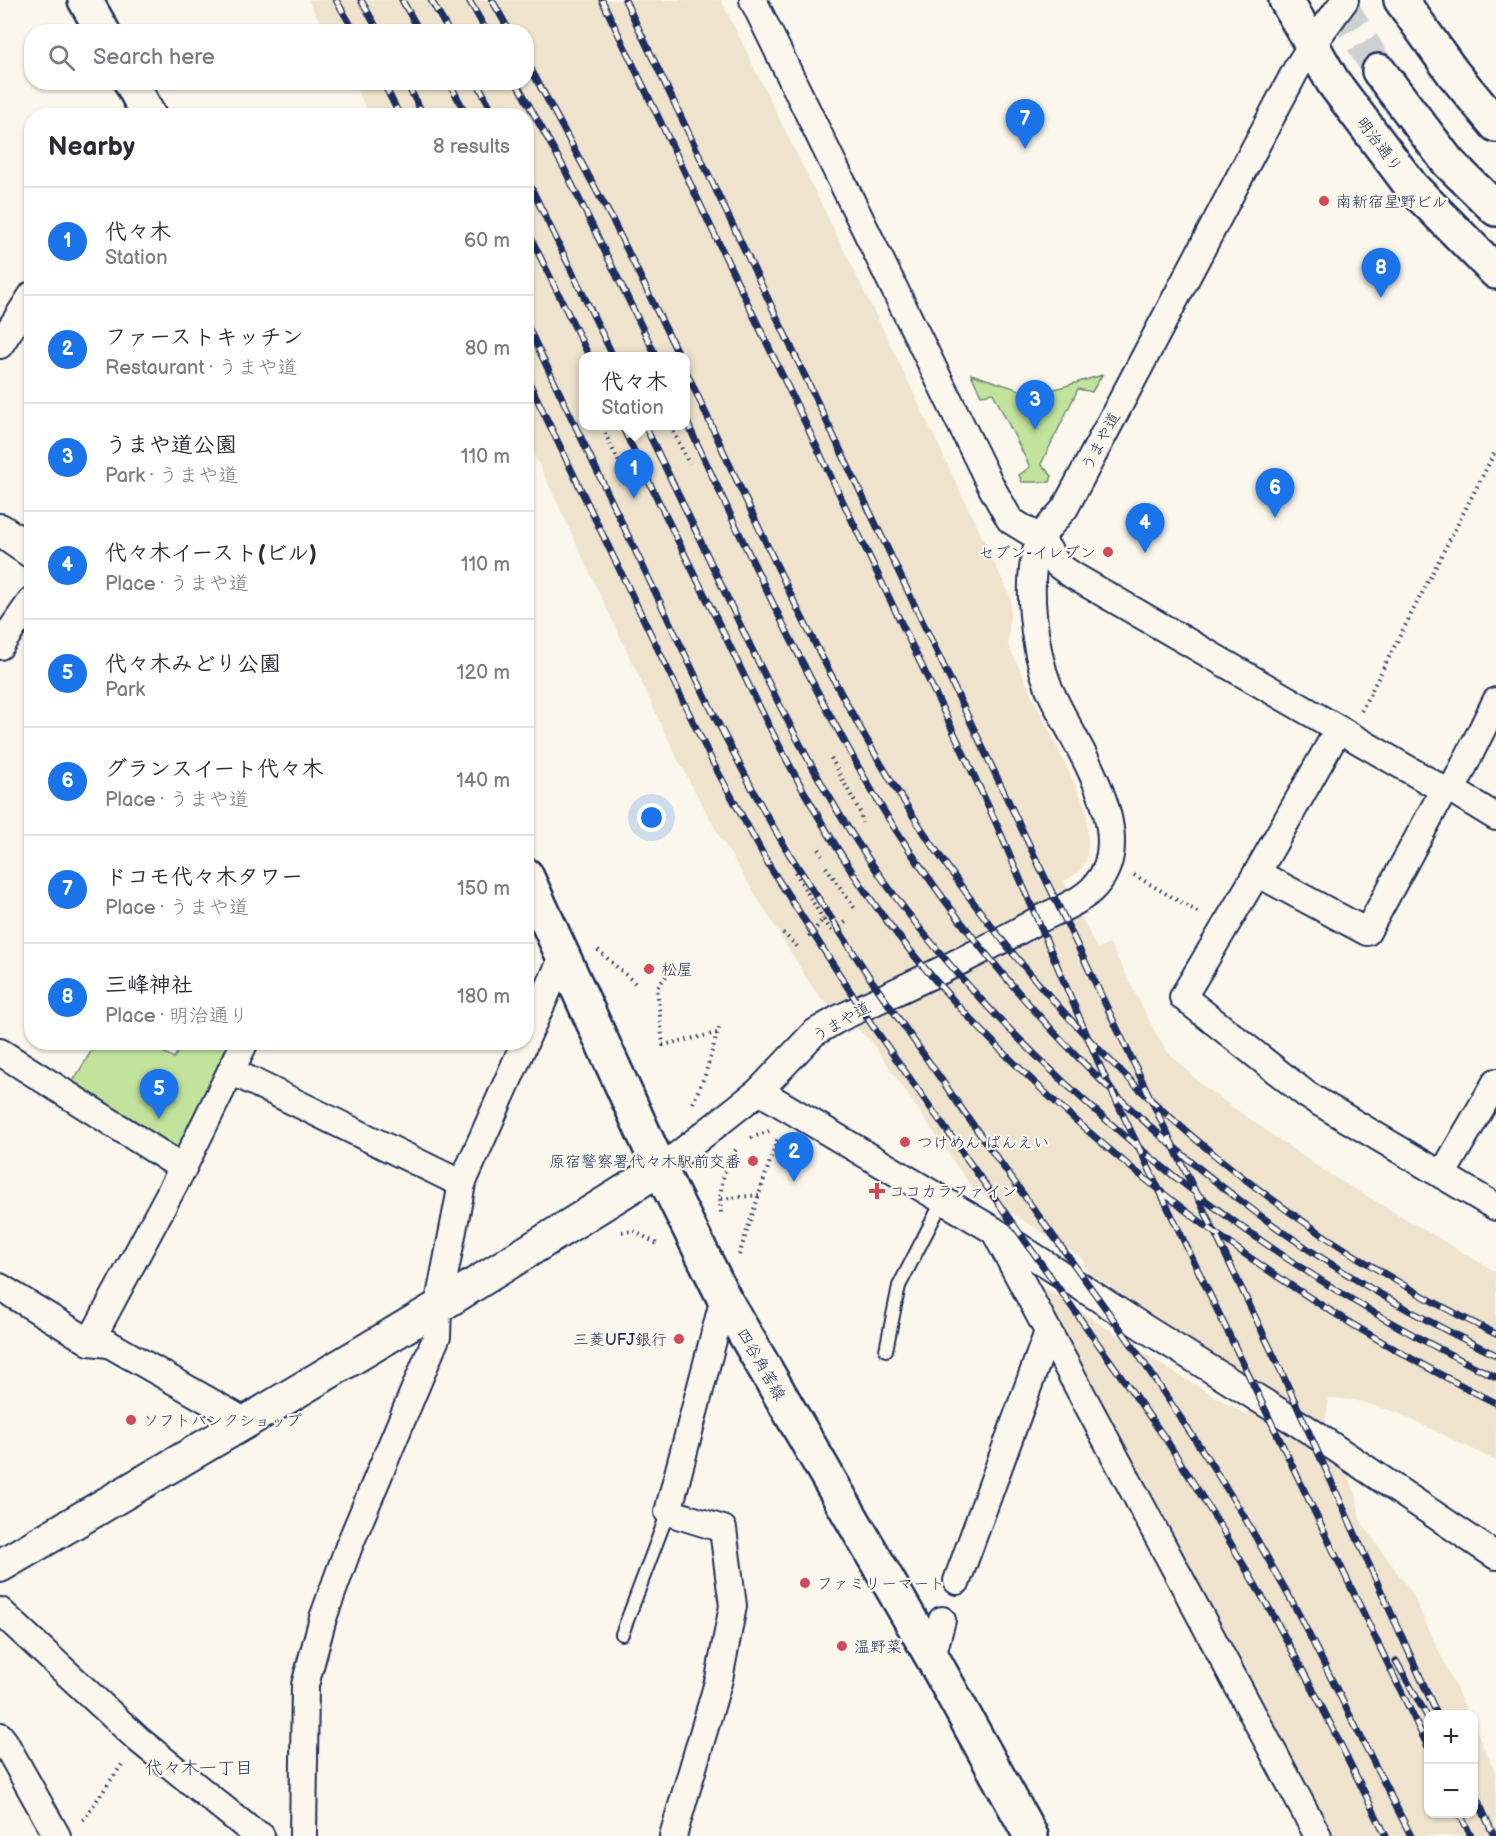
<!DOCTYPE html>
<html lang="en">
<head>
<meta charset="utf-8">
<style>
	:root { --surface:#fff; --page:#f7f7f7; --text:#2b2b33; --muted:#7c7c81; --line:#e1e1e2; --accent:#1a73e8 }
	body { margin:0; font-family:"Balsamiq Sans","Klee One",sans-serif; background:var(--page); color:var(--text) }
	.controls { position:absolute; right:18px; bottom:18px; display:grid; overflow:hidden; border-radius:12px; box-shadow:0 2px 4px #0004 }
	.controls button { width:54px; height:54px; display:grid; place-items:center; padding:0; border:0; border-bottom:2px solid var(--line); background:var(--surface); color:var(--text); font:30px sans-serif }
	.you { position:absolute; left:652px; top:818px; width:21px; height:21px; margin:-15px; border:4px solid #fff; border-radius:50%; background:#1a73e8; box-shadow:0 0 0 9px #1a73e833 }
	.badge { display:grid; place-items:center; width:39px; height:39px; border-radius:50%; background:var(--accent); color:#fff; font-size:20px; font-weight:700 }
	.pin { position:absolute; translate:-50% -50px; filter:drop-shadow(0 2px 3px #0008) }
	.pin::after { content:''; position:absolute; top:32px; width:21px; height:18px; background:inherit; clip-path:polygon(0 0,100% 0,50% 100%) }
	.popup { position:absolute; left:579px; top:352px; width:111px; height:78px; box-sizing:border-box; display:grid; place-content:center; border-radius:12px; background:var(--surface); filter:drop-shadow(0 2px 4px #0005); font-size:20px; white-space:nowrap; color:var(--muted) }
	.popup b { font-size:22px; color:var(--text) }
	.popup::after { content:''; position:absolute; left:50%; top:100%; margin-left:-12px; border:12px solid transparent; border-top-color:var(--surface) }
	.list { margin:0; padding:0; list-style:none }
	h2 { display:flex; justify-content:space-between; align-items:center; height:78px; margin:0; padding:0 24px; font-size:26px }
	h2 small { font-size:20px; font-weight:400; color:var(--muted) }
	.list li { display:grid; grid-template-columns:39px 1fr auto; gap:18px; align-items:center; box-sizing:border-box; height:108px; padding:0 24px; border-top:2px solid var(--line) }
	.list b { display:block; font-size:22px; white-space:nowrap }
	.list p { margin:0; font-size:20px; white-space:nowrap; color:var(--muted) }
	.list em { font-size:20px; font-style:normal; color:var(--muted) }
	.icon { flex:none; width:33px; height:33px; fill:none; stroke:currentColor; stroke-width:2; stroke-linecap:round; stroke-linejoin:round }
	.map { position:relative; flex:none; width:1496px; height:1836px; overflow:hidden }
	.search { position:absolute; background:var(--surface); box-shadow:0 2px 4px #0004; left:24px; top:24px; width:510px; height:66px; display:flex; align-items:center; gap:15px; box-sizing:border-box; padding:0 21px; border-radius:24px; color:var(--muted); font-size:22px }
	.panel { position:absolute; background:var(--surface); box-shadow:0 2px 4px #0004; left:24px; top:108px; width:510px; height:942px; border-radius:24px }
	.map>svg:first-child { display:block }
	.built { fill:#efe3ce; fill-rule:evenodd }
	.green { fill:#c2e39b; stroke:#6e897c; stroke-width:1.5 }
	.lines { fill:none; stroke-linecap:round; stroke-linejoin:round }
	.primary-tunnel { stroke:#cecfd0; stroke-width:33; stroke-dasharray:33 16; stroke-linecap:butt }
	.service-casing { stroke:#1b2f5e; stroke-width:16 }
	.minor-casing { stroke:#1b2f5e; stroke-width:30 }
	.tertiary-casing { stroke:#1b2f5e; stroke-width:36 }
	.secondary-casing { stroke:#1b2f5e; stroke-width:38 }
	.primary-casing { stroke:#1b2f5e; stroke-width:38 }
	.path { stroke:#1b2f5e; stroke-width:4; stroke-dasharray:1.5 4.5; stroke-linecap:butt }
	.service { stroke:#fbf7ec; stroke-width:12 }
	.minor { stroke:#fbf7ec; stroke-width:26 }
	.tertiary { stroke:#fbf7ec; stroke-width:32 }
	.secondary { stroke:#fbf7ec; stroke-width:33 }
	.primary { stroke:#fbf7ec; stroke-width:33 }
	.rail-casing { stroke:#1b2f5e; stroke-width:7 }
	.rail { stroke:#fbf7ec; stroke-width:4.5; stroke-dasharray:14; stroke-linecap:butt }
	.poi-dot { fill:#d1495b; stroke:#fbf7ec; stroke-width:2 }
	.labels { text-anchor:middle; stroke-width:4.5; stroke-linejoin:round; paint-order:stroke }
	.street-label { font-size:16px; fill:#1b2f5e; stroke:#fbf7ec }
	.poi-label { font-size:16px; fill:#1b2f5e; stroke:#fbf7ec; text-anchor:start }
	.neighbourhood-label { font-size:18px; fill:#1b2f5e; stroke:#fbf7ec }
</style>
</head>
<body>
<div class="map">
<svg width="1496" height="1836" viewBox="0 0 1496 1836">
	<rect width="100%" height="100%" fill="#fbf7ec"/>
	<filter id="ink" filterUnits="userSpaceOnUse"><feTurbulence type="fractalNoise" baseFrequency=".0167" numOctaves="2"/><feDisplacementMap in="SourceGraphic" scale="12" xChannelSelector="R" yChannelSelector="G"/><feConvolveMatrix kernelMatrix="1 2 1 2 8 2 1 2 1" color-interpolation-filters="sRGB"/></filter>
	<g filter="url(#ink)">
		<path class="built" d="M308,0H721L894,352L1011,598L1008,645L1081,797L1087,813L1088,846L1086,861L1079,872L1064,881L1097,949L1110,944L1153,1028L1167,1051L1203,1086L1324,1171L1496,1272V1461L1399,1413L1355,1400L1329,1398L1325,1423L1356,1494L1360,1520L1412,1593L1468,1714H1428V1814H1474V1726L1496,1774V1836H1330L1044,1306L1041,1285L1170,1370L1250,1417L1225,1364L1087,1271L1082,1258L972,1188L871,1041L824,1001L812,987L720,837L677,758L527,439L526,116L370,115L353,83L526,82V32L325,31ZM583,356H685V426H583Z"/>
		<g class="green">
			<path d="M971,374L1035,395L1102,375L1092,392L1078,389L1041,464L1052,476L1050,482H1022L1019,475L1030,467L993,393L981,395Z"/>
			<path d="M96,1043H147L174,1058L183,1043H239L177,1150L69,1088Z"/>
		</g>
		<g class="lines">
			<path class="primary-tunnel" d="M1338,0L1379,71"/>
			<defs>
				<g id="service">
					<path d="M886,1350L899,1286L943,1200"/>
					<path d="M622,1634L668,1512"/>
				</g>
				<g id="minor">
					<path d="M753,0L992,488L1010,520L1041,539L1058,565L1072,575L1444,790H1452L1496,817"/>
					<path d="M0,345L32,295"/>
					<path d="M0,646L32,600"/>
					<path d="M1338,730L1257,873L1183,997L1307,1095L1442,1175L1496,1082"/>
					<path d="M1452,790L1496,701"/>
					<path d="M1257,873L1367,932L1444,790"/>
					<path d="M526,1039L564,954"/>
					<path d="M0,1052L183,1168"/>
					<path d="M231,1071L462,1184"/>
					<path d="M759,1091L993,1230L1146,1329L1307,1429L1496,1556"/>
					<path d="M660,1169L759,1091L814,1033L838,1019C905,987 974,957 1038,920C1057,910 1082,902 1096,885C1142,832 1070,739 1049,688C1034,650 1024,578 1040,540C1045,529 1057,518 1065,508L1296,70L1311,46L1345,0"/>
					<path d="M1442,1175L1496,1207"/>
					<path d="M995,1232L1318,1836"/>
					<path d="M0,1287L90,1342L109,1344L246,1422"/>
					<path d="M90,1342L183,1168L245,1042"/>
					<path d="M957,1581L1048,1332"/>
					<path d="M0,1611L139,1740L249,1829L261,1836"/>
					<path d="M932,1657L942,1620"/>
					<path d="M0,1736L4,1741L57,1836"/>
					<path d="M303,1836L305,1685L323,1618L349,1546L437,1336L438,1307L462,1184L525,1042"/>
					<path d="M673,1836L719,1679L733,1606L723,1529L668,1512L724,1298"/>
				</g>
				<g id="tertiary">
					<path d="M0,530L32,552"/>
					<path d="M0,1566L246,1422L438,1307L660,1169"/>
				</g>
				<g id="secondary">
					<path d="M85,0L103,32"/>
					<path d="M131,82L149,116"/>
					<path d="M526,875L660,1169L724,1298L932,1657L1031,1836"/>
				</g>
				<g id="primary">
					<path d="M1286,0L1333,82L1411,186L1496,272"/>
					<path d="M1401,0L1453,73L1496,125"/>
					<path d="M1379,71L1448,162L1496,209"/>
				</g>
			</defs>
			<use href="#service" class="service-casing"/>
			<use href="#minor" class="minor-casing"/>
			<use href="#tertiary" class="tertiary-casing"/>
			<use href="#secondary" class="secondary-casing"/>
			<use href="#primary" class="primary-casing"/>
			<g class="path">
				<path d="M671,426L689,464"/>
				<path d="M605,433L630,486"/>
				<path d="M1361,711L1496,450"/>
				<path d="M831,758L861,814L862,823"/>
				<path d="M819,849L822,855"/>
				<path d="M826,867L855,909"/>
				<path d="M795,872L823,919"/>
				<path d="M1134,875L1201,914"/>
				<path d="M783,933L800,949"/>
				<path d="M809,937L823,919L832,932L847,921"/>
				<path d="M598,950L635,983"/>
				<path d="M666,976L657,988L663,1045L717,1033"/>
				<path d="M693,1103L705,1075L719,1028"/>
				<path d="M751,1138L769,1131"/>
				<path d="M736,1150C724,1163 722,1183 720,1199L759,1195"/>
				<path d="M720,1199L721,1214"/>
				<path d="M622,1232L634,1231L659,1245"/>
				<path d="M739,1255L778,1137"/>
				<path d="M83,1820L123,1763"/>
			</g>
			<use href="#service" class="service"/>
			<use href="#minor" class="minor"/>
			<use href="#tertiary" class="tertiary"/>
			<use href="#secondary" class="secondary"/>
			<use href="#primary" class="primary"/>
			<defs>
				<g id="rail">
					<path d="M336,0L355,32"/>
					<path d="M361,0L379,32"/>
					<path d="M402,0L420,32"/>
					<path d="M431,0L449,32"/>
					<path d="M469,0L487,32"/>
					<path d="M492,0L510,32"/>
					<path d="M602,0L956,737L997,825L1103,1073L1127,1123L1428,1747"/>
					<path d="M625,0L1281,1371L1437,1714"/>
					<path d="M526,60L613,221L679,356"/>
					<path d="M383,82L400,116"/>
					<path d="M406,82L424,116"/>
					<path d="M449,82L467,116"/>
					<path d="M477,82L495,116"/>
					<path d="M516,82L564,168L656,356"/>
					<path d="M526,177L613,356"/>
					<path d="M526,228L589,356"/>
					<path d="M526,323L718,723L764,811L788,852L870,978L971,1122L1132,1345L1206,1456L1242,1513L1294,1605L1411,1836"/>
					<path d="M685,369C747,500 804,634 878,759C1027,1012 1231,1205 1496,1334"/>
					<path d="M526,376L713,763L770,867L872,1025L1167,1441L1221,1527L1273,1615L1319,1701L1386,1836"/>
					<path d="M685,418C734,522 782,627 837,728C855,761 873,795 894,827C989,973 1110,1104 1250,1208C1326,1265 1410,1314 1496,1355"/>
					<path d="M622,426C656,497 691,567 726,638C765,720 805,800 855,876C909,958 979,1031 1051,1098C1185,1221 1334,1323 1496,1403"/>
					<path d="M645,426C675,487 704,548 733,610C767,681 802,752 843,820C921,945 1020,1048 1132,1142C1243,1235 1365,1315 1496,1377"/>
					<path d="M1396,1661L1428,1718"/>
					<path d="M1474,1792L1494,1836"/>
					<path d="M1460,1814L1471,1836"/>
				</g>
			</defs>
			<use href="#rail" class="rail-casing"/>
			<use href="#rail" class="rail"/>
		</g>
	</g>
	<g class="poi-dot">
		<circle cx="1324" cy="201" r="6"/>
		<circle cx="1108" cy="552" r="6"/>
		<circle cx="649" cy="969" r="6"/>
		<circle cx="905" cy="1142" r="6"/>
		<circle cx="753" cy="1161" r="6"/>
		<path d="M874 1182h6v6h6v6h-6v6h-6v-6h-6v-6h6z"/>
		<circle cx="679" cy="1339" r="6"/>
		<circle cx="131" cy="1420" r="6"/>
		<circle cx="805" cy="1583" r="6"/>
		<circle cx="842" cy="1646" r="6"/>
	</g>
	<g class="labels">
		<g class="street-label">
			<text transform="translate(1380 144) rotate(53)" y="6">明治通り</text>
			<text transform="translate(1100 441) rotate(-62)" y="6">うまや道</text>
			<text transform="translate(841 1021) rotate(-30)" y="6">うまや道</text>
			<text transform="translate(762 1364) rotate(60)" y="6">四谷角筈線</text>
		</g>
		<g class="poi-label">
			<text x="1336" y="207">南新宿星野ビル</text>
			<text x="1096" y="558" text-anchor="end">セブン-イレブン</text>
			<text x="661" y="975">松屋</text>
			<text x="917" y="1148">つけめん ばんえい</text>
			<text x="741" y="1167" text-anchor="end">原宿警察署代々木駅前交番</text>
			<text x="889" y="1197">ココカラファイン</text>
			<text x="667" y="1345" text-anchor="end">三菱UFJ銀行</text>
			<text x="143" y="1426">ソフトバンクショップ</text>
			<text x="817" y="1589">ファミリーマート</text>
			<text x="854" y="1652">温野菜</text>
		</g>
		<g class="neighbourhood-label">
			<text x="199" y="1774">代々木一丁目</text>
		</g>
	</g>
</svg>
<div class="controls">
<button>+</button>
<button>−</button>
</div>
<div class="you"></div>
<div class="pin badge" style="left:634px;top:499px">1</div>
<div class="popup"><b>代々木</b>Station</div>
<div class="pin badge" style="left:794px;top:1182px">2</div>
<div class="pin badge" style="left:1035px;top:430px">3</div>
<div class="pin badge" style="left:1145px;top:553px">4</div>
<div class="pin badge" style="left:159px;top:1119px">5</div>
<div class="pin badge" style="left:1275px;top:518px">6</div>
<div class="pin badge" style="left:1025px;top:149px">7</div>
<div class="pin badge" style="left:1381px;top:298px">8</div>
<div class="search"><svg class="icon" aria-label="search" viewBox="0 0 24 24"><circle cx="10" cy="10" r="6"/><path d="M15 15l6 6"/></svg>Search here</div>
<section class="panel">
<h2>Nearby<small>8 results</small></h2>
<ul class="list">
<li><span class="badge">1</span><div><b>代々木</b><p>Station</p></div><em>60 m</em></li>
<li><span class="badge">2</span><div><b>ファーストキッチン</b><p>Restaurant · うまや道</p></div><em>80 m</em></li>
<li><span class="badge">3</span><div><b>うまや道公園</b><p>Park · うまや道</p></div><em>110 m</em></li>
<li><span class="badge">4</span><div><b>代々木イースト(ビル)</b><p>Place · うまや道</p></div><em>110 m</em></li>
<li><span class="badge">5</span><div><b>代々木みどり公園</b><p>Park</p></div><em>120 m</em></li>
<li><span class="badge">6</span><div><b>グランスイート代々木</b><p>Place · うまや道</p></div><em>140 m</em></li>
<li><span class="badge">7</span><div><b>ドコモ代々木タワー</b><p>Place · うまや道</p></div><em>150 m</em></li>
<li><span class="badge">8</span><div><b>三峰神社</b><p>Place · 明治通り</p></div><em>180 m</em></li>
</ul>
</section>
</div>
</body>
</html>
